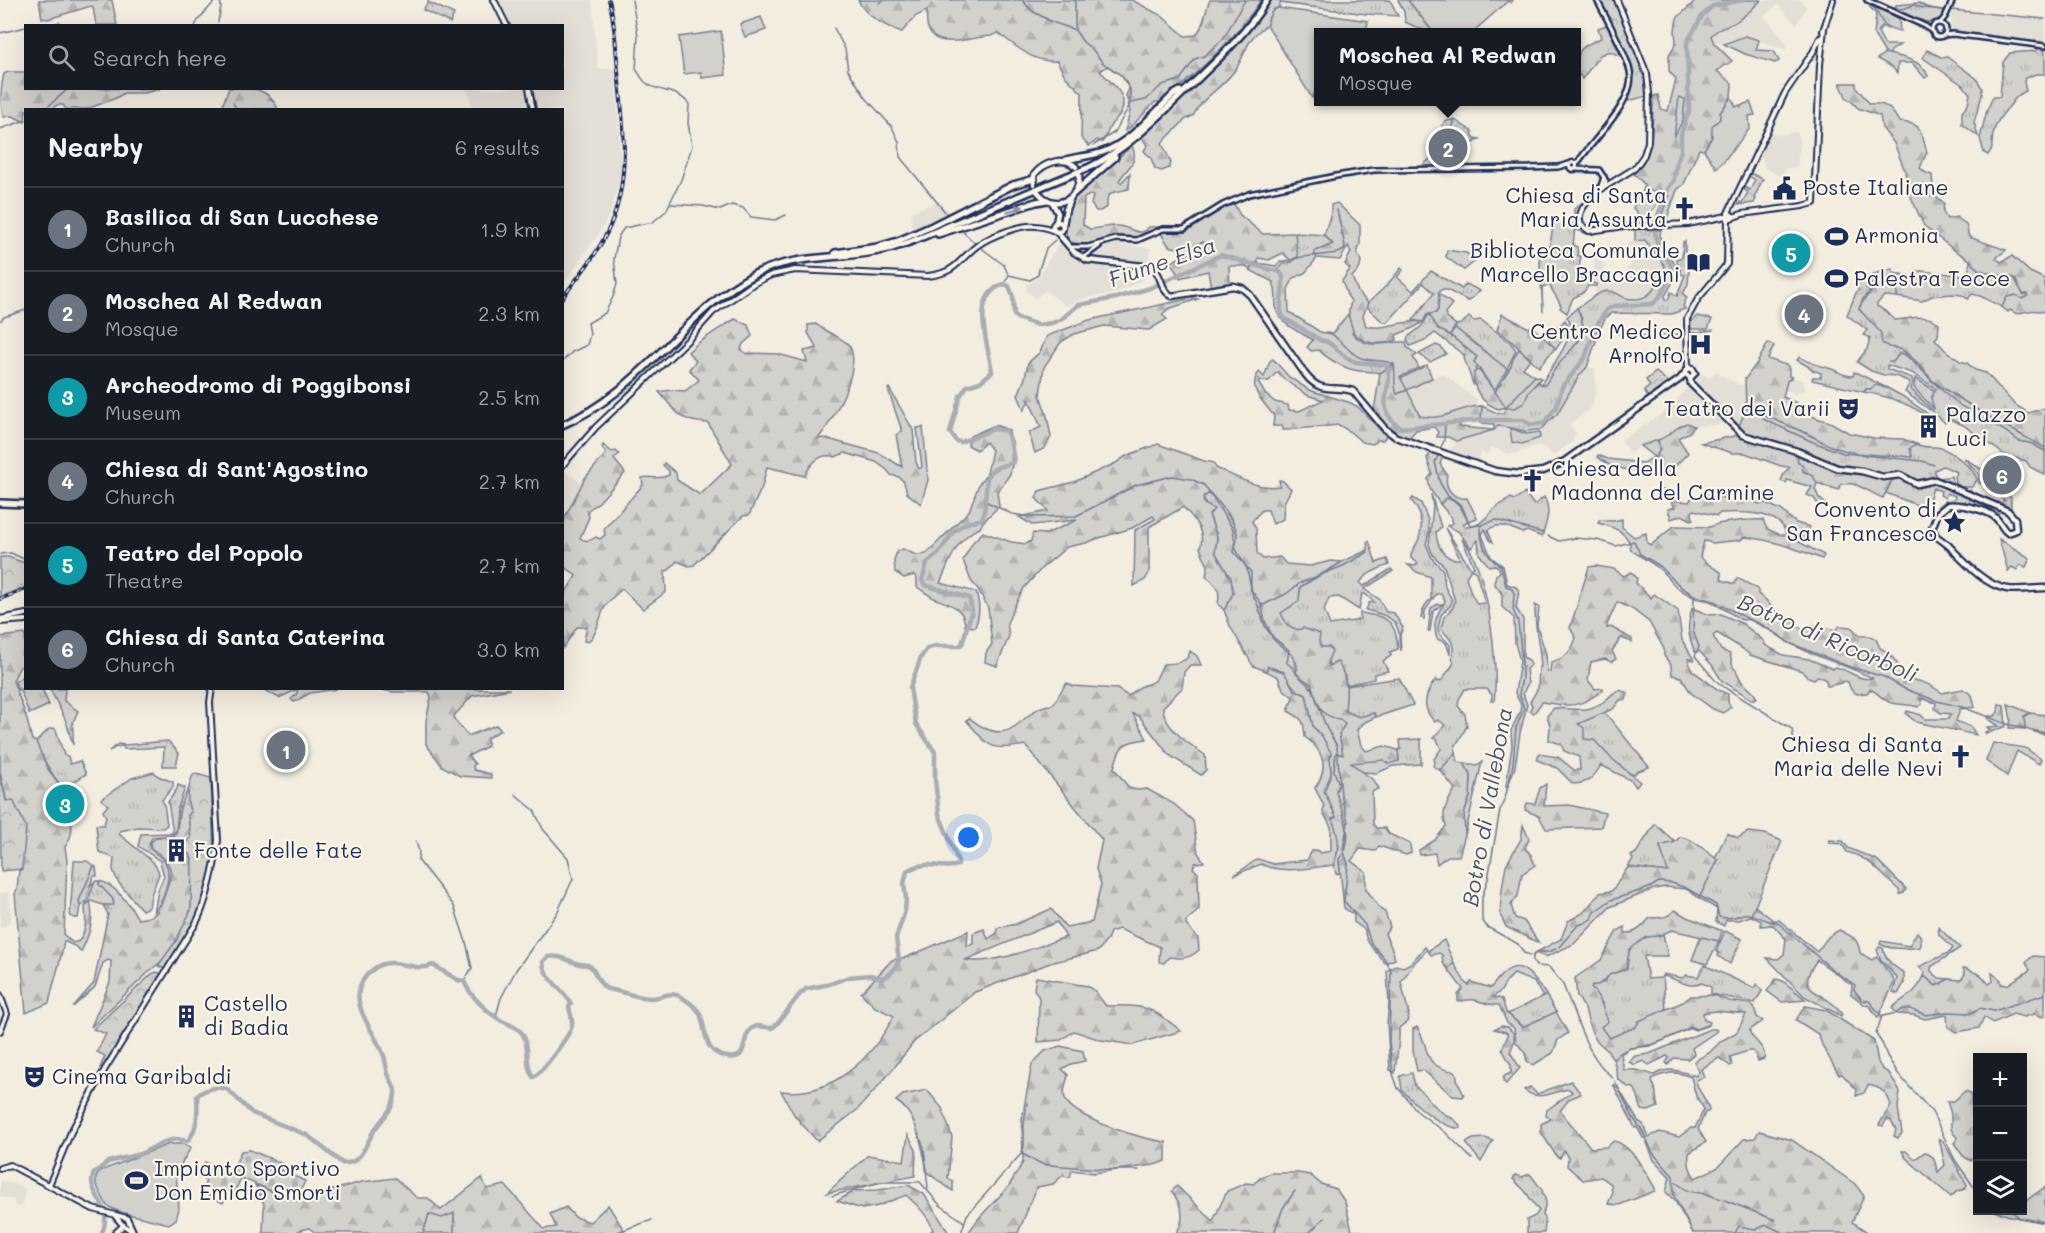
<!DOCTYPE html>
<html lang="en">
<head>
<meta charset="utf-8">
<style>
	:root { --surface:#171b24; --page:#242831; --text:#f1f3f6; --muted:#9ea1a6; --line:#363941; --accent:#919bb2 }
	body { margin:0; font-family:Mali,sans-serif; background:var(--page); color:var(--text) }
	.controls { position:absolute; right:18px; bottom:18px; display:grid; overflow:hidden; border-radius:0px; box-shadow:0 6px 24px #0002 }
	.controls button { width:54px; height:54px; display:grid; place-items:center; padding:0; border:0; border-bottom:2px solid var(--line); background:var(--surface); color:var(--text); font:30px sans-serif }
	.you { position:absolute; left:969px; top:838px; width:21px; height:21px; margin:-15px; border:4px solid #fff; border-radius:50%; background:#1a73e8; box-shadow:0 0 0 9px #1a73e833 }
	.badge { display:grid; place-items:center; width:39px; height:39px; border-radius:50%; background:var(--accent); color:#fff; font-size:20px; font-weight:700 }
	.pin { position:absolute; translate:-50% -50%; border:3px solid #fff; box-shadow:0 2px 6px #0006 }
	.popup { position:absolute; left:1314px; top:28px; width:267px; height:78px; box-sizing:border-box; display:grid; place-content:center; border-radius:0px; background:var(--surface); filter:drop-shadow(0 2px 4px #0005); font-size:20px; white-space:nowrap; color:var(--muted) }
	.popup b { font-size:22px; color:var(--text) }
	.popup::after { content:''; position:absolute; left:50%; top:100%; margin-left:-12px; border:12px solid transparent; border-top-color:var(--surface) }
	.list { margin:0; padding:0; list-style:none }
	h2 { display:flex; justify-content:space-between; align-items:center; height:78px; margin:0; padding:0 24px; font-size:26px }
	h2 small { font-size:20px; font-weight:400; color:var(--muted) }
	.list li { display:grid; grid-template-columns:39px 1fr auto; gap:18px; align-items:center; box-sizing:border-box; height:84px; padding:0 24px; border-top:2px solid var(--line) }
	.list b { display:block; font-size:22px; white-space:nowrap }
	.list p { margin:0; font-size:20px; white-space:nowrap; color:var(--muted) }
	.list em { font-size:20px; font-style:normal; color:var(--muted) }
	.icon { flex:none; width:33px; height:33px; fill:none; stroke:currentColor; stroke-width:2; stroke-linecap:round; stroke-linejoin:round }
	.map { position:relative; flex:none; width:2045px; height:1233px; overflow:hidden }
	.search { position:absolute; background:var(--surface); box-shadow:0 6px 24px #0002; left:24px; top:24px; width:540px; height:66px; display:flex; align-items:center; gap:15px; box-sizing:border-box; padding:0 21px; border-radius:0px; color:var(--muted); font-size:22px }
	.panel { position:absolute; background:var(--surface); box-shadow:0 6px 24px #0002; left:24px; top:108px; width:540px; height:582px; border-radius:0px }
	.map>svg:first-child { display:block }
	.built { fill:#e3dfd6 }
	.grass { fill:url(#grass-tufts); stroke:#778095; stroke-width:1.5; fill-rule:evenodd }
	.forest { fill:url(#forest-firs); stroke:#778095; stroke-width:1.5; fill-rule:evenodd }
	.cemetery { fill:url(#cemetery-stones); stroke:#778095; stroke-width:1.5 }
	.park { fill:url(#park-crowns); stroke:#778095; stroke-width:1.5 }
	.garden { fill:#d3d1cc; stroke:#778095; stroke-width:1.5 }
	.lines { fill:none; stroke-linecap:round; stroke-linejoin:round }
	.stream { stroke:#707a91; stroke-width:1.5 }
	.river { stroke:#a9acb3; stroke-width:4.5 }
	.tertiary-casing { stroke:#1b2f5e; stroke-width:8 }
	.secondary-casing { stroke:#1b2f5e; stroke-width:8 }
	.primary-casing { stroke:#1b2f5e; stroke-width:9 }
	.motorway-casing { stroke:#1b2f5e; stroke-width:10 }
	.tertiary { stroke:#fcf5e5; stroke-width:3 }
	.secondary { stroke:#fcf5e5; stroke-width:4 }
	.primary { stroke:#fcf5e5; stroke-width:4.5 }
	.motorway { stroke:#fcf5e5; stroke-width:5 }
	.rail-casing { stroke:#1b2f5e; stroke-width:4 }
	.rail { stroke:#fcf5e5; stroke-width:1.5; stroke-dasharray:4.5; stroke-linecap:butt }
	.oneway { fill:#8c92a2 }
	.labels { text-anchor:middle; stroke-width:4.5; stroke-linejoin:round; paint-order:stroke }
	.poi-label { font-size:21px; fill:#1b2f5e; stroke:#fcf5e5; text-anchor:start }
	.water-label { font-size:22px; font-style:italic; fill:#465478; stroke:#fcf5e5 }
</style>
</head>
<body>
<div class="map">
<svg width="2045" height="1233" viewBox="0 0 2045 1233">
	<defs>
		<pattern id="grass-tufts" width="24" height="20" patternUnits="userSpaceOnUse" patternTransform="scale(1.5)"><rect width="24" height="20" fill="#d3d1cc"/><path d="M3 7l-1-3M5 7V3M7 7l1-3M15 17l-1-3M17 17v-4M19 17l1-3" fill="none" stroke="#b5b4b2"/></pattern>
		<pattern id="forest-firs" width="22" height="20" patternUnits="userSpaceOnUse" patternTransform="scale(1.5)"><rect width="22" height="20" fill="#d3d1cc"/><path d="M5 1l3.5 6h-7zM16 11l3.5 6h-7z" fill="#b5b4b2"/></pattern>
		<pattern id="cemetery-stones" width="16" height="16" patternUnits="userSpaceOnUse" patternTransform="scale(1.5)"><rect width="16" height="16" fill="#d3d1cc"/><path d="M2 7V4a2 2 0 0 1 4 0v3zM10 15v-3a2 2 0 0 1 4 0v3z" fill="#b5b4b2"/></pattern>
		<pattern id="park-crowns" width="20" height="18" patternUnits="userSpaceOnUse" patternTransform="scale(1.5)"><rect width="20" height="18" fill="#d3d1cc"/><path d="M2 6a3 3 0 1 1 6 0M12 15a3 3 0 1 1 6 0" fill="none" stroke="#b5b4b2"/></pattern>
	</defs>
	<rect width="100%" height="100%" fill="#f3ede0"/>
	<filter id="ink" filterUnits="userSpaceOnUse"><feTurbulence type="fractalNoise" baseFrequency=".0167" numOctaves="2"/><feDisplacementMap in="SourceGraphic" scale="12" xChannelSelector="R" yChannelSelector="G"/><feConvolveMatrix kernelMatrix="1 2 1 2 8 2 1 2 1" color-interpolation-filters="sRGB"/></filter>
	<g filter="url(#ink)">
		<g class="built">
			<path d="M496,0H592L598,69H615L621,169L618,187L610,214L601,230L563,285L562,110L536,109L534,103L516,109H473L467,89L562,88V26L509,25Z"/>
			<path d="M1761,0H1800L1807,7L1796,25L1778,5L1764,16L1785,41L1787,50L1745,36L1724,44L1714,43L1710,36L1716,30L1736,22L1755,7Z"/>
			<path d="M1951,11L2002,14L2045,20V48L1950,35L1952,15H1948Z"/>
			<path d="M1770,132L1779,135L1797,132L1800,143L1797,168H1786L1782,177L1765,168L1763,159L1758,156Z"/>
			<path d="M939,201L950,214L942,220L912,234L911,212Z"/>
			<path d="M1067,238L1075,245L1100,243L1151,248L1145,279L1115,293L1082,299L1066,306L1045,290L1036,299L1027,290L1026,284L1037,279L1061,240Z"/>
			<path d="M1645,240L1665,267L1655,289L1648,297L1640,299L1627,298L1608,290L1600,294L1594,291L1596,284H1592L1591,282L1592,277H1594V258L1606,264L1602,274L1623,283L1628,267L1631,266L1627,243Z"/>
			<path d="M1587,367L1595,368L1596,391L1591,408L1569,425L1576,432L1572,442L1553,456L1548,450L1539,445L1513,454L1506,453L1492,447L1487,455L1482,452L1480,454L1477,467L1446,456L1456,441L1488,433L1498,426L1510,428L1513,442L1539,438V432L1549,423Z"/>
			<path d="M1716,372L1739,385H1745L1746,407L1739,427L1741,432L1739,435L1726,422L1717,425L1694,426L1687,423L1676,426L1671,434L1664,438L1640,446L1630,453L1621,440L1666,411L1690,385L1703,374L1710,378Z"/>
			<path d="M1442,373L1477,400L1475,406L1463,407L1453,413L1434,417L1420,416L1407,390Z"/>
			<path d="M1792,377L1804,381V390L1795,394L1785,390L1787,381Z"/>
			<path d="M563,470L582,483L563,521V532Z"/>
			<path d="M9,892L12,920L6,926L0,928V893Z"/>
			<path d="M0,1181L21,1186L26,1189L21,1207L14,1205V1200L0,1197Z"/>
		</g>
		<g class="grass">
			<path d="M1281,0H1390L1398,16L1367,14L1280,3Z"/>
			<path d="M1398,0H1408L1433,32H1427L1405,22L1404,12Z"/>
			<path d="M1919,3L1926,7L1945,11L1942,18L1929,23L1896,11V5Z"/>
			<path d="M2040,47L2045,48V74H2036L2025,78L2024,82L2026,91C2013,97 2015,101 2006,110C1996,122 1991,133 1992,149L1988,155L1984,153L1980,138L1987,110L1993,97H2000L2003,62L2010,53L2036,51Z"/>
			<path d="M1927,50L1943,58L1947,57L1976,78L1982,88V95L1974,122L1978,136L1962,124V112L1968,105L1970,94L1964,86L1923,58Z"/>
			<path d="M1885,53C1901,58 1921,58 1928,76L1925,78L1912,63H1898L1897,73L1892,67L1877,59Z"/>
			<path d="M1454,119V124L1447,142L1444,168H1424L1423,165L1432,157L1435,141L1444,122Z"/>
			<path d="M1584,201C1573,220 1575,227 1594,234H1587L1575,229L1573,245L1577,247L1578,256H1581C1578,274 1575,281 1597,284L1596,286H1588L1583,293L1573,298L1567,313L1560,308L1561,306C1558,297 1552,293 1550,285L1542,287L1543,312L1539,250H1549L1553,227L1557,219L1569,224H1576L1574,219V209Z"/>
			<path d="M1635,229L1661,230C1656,243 1673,259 1679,271L1665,296V300H1668L1671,292L1677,296L1685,275L1680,274L1681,271L1676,259L1682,257L1683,242L1685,241V258L1689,271L1688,284L1683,294L1687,297L1683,306L1685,309L1672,314L1611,313L1606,317L1601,327L1587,367L1579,376L1557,414L1540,430C1534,429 1529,432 1524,431C1515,429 1508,427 1498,426L1494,430V424L1480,423L1482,406L1497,413H1503L1506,407L1495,392L1511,366L1513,359L1519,349L1530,359L1523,368L1535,376L1507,408L1524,403L1529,391L1538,382L1541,384C1549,377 1551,374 1557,366C1572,344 1594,340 1577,308C1586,303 1599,290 1609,291C1614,291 1621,296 1626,298C1651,304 1657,285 1665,266L1645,240L1635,241Z"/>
			<path d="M1295,233L1324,235L1333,244L1314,252L1317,258L1305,273L1294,278L1288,289L1289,312L1320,332L1332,334L1343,341L1352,353L1370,360L1384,359L1394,364L1380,373C1371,371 1363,372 1354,370C1344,368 1326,358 1319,350L1311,351L1307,347L1313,340C1300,332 1276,323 1276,306C1275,296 1277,291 1273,282L1250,270L1253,262L1276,266L1280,262L1297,258Z"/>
			<path d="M1970,260L1978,269L1995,275L2011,276L2015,279L2023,294H2028V296L2022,299L2008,297L2002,307L1980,296L1972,294L1968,299L1962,295L1952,294L1932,296L1922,301L1897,297V292L1884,283L1907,284L1915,278L1914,272L1921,271L1968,276Z"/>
			<path d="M1401,268L1403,270L1397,277L1413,291L1431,271L1462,289L1466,284L1480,291L1468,301L1447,290L1442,289L1438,293L1439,294L1438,309L1436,313L1430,314L1438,329L1450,335L1477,357L1474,362L1477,365L1473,384L1464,358L1465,356L1435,333L1427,339L1410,346L1407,340L1408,337L1422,326L1429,314H1427L1423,322L1413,320L1434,293L1423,283L1388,322H1383L1368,308V303L1387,285Z"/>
			<path d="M1893,269V273L1912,276C1894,276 1880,276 1866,288L1870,291L1863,299L1859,309L1882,333L1889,347L1901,349L1927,372L1995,424L2019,441L2030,443L2045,451V475L2030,467L2026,461L2005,455L1963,425L1949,419L1945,423L1932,411L1934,408C1929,400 1931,397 1936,389L1912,373L1887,365V369L1912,378L1913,382L1911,389L1931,409L1930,410L1905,392L1910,382L1896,376L1884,375L1871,371L1857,362L1867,349L1870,338L1864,335L1867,330L1847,315L1856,293L1859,290L1855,286L1873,274Z"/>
			<path d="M1469,317L1473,321L1481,320L1510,342L1516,350L1507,369L1455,328L1456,325L1461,324Z"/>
			<path d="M1565,320L1568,325C1567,335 1562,340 1556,349L1549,342L1551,335Z"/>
			<path d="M1436,345L1441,347L1446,354L1430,362L1419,354Z"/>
			<path d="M1800,357C1811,365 1822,365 1834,370C1841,373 1844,376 1853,376L1854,372L1857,373L1889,389H1866L1864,392L1812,380L1813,377H1821V373L1812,370L1811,368L1797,360Z"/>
			<path d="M1427,365L1432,378L1407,390L1400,379Z"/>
			<path d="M1746,407L1753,412L1758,409L1767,417L1780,421L1836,448L1868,453L1912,456L1910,448L1916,444C1924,448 1928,447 1936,447C1948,448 1975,468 1977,480L1972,487H1961L1956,483L1955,477L1957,472L1943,466L1935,470L1936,477L1940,478L1951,476L1954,486L1964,490H1970L1968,492L1956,489L1934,478L1916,481L1901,473L1885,475L1865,469L1834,464L1813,454L1741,432L1739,427Z"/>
			<path d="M1739,435L1797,454L1798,462L1803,466V471L1813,476L1817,483L1815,489L1819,498L1826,504L1820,507L1814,498L1807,495L1812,487L1787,480L1786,483L1781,481L1784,473L1790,467L1781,466L1745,453H1732L1701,443Z"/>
			<path d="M1658,440L1662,468L1654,471L1640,468L1628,470L1611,466L1597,457L1598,455L1608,459L1644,463L1654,457L1640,446Z"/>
			<path d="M1964,458L2002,483L2003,482L2011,499V510L1975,496L1978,494L2000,504L2004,500L1995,494L1996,489L1979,483V475Z"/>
			<path d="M1902,478L1916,486L1933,482L1999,510L1997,516L1982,507L1951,502L1943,506L1935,515L1938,506L1946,501L1954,500L1955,496L1947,493L1945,498L1940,495L1941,491L1933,488L1928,504L1924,503L1922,507L1886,493L1892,480Z"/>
			<path d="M1210,493C1219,503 1238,524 1237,538C1237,542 1235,547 1234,552L1252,572L1251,590L1261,603L1265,621L1273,637L1289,650L1288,663L1295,668L1300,677L1312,688L1320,708L1340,719L1345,724L1344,755L1336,753L1334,771L1339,784L1336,792L1348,828L1344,854L1339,859L1340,873L1336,874C1333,865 1334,863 1337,854C1340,844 1336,828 1332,819L1336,817L1324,791L1331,774L1330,755L1322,736L1313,727L1306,695C1283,685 1293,672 1268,667L1266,671L1253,666L1230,626L1224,610L1233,593L1231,579L1215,552L1217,537L1203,497Z"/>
			<path d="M1525,493L1534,505L1544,497C1552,512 1546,522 1542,537L1527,531L1523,533C1511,528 1499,521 1488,530L1493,542L1490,540L1485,529L1482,535L1491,557L1503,566L1507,584L1516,587L1519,591L1516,608L1523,619V657L1529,660L1531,665L1526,669L1528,683L1523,693L1527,705L1520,733L1515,767L1508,786H1506L1512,746L1511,730L1520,712L1521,705L1515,693L1520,661L1515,643L1514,618L1502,607V594L1494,583L1496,575L1500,572L1499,568L1495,565L1489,566L1479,554L1478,540L1471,548L1458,531L1447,526L1453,523L1451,517L1440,504L1447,498L1456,502L1460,506L1468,521L1463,524L1465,527C1483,527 1486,515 1498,506C1502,503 1507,501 1511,498L1514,500Z"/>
			<path d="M1431,494L1441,527L1436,532C1437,546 1444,561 1460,559L1445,528L1471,569L1474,567L1462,539C1488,565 1499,666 1494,701H1491L1492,695L1487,689H1465L1459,699L1458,706L1465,714L1467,726L1455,747L1456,753L1440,770L1433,766L1435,762L1434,759L1441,749L1437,739L1433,738L1445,725L1438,720L1435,722C1420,707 1425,694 1436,679L1438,682L1442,680L1454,663C1450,656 1454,655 1453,647C1453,639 1445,635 1441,628L1444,617L1453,607L1455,601L1444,566L1433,555L1429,545L1433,507ZM1471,569L1476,572L1485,603L1477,604L1471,593L1466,577Z"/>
			<path d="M1413,498L1421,503L1428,520L1429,532L1426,544L1432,558L1443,570L1445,587L1452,600L1451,605L1441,615L1438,628L1440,634L1450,645V654L1446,643L1437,639C1433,625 1435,617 1443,605L1442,604L1433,612L1430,631H1428L1431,608L1438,604H1444L1445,600L1441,594H1436L1425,611L1424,619L1421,618C1423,610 1424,604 1431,599V577L1417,572L1408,565L1415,566L1418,563L1411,558C1410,551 1415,548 1418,541C1424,527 1421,511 1411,500Z"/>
			<path d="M1369,541L1376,563L1387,559L1389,565C1378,569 1366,573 1360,583L1364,586L1391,569L1393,571L1364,589L1379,599L1386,612L1394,613L1403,628L1400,635L1401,651C1400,647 1399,640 1399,633C1396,616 1381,614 1366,610L1369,603L1374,602L1365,594H1362L1359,610L1339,597L1329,598L1324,610L1330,625L1354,621L1360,619V613C1387,617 1396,619 1398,649L1390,652L1391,656L1383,661L1388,671L1374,674V679L1346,685L1345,676L1337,662L1329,666L1319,642L1287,625L1280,613L1299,601L1300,587L1342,562L1368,550L1367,542Z"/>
			<path d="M23,669L25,671L26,688L42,689L49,705L29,714L20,689L18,690L15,682C23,676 21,678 23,669Z"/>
			<path d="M1399,678L1413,705L1376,717L1374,713L1359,718L1345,711L1346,686Z"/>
			<path d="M1602,713L1607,715L1649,767L1636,772L1635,774H1631L1584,739L1577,724Z"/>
			<path d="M2030,713L2045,715V735L2025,729L2024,716Z"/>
			<path d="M49,729L54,728L56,730L64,755L68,756L70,764L80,761L86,774L64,788C56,782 38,752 36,742Z"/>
			<path d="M1421,739V764L1393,766L1377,773L1362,772L1350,762L1384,760L1399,761L1398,750L1401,749L1400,740Z"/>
			<path d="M168,741L179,753L176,766H163L164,747L124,749L123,746L116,747L109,751L118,744L125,745Z"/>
			<path d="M1993,743L2025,748L2041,759L2039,764L2017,751L2007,776L1986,761Z"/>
			<path d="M1482,762L1465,835L1464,814L1470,796L1471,776L1464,763L1477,765Z"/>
			<path d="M154,772L158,776L173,782V787L162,800L164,804L167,825L163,828L138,827L120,831L119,834L153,862L158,870L159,874L151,895L149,907L142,910L118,882L113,870L114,858L99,852L96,825H104L106,817L103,811L108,805L101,799L132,778Z"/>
			<path d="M178,785L185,788L178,808L176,831L173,835L153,837L149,843L150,849C155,853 162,857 165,862C174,876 162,901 154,913L158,890L164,876L160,861L138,846L141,834L173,833L168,802L177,789Z"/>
			<path d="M1655,824L1675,842L1668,872L1628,867L1633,859L1631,856L1636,853Z"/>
			<path d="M1748,832L1765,834L1782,841L1751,916L1739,920H1726L1724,926L1716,922L1717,909L1699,898L1718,860L1715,858L1727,833L1738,838Z"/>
			<path d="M74,861H87L94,866L79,901L80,906L78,918H74L70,916Z"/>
			<path d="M95,881H99V884L113,899L114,906L103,905L91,901L85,907Z"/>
			<path d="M1938,927L1960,948L1931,967V971L1939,978L1949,979L1936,986L1924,976L1925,973L1919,967L1950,952L1953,948L1939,935Z"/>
			<path d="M1725,931L1742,939L1730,964L1718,956L1719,953L1716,951Z"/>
			<path d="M1917,932L1921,937V945L1920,947C1907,949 1891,950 1880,944L1881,941L1909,946Z"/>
			<path d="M1663,934L1668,956H1644L1648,979L1661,978L1663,974L1683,978L1686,975L1698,977L1704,965L1754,988L1757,984L1762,991L1755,1003L1711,994V987L1702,983C1687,990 1677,978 1663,976L1666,1010L1639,1021L1636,1027L1608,1039L1601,1027L1602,1003L1591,988L1592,985L1603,983L1610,974L1627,969L1629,950C1634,946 1640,939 1647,937C1653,935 1657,937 1663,934Z"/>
			<path d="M1701,936L1719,941L1707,964L1692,960Z"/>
			<path d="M1444,940L1454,963L1448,969L1443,963L1442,955L1439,953L1431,955L1428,951Z"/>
			<path d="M1546,995L1556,1012C1546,1018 1534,1021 1523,1027L1508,1014Z"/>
			<path d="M1417,1027C1433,1053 1419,1065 1456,1072L1458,1083L1464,1095L1463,1097L1453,1096L1423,1070L1417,1071L1413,1051V1029Z"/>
			<path d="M1412,1073L1415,1086C1425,1093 1430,1102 1439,1110C1447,1117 1457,1118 1461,1128C1443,1130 1414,1103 1402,1090L1400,1076Z"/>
			<path d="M1485,1138L1493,1141L1481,1162L1466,1143L1473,1139Z"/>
			<path d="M1530,1174L1542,1190L1546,1202L1543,1214L1545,1224L1544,1233H1527V1220L1535,1216L1539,1211L1525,1191L1513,1179L1515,1175L1522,1177Z"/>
			<path d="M454,1213V1233H423L429,1214Z"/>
			<path d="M1767,1225L1784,1233H1734L1739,1226L1755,1229Z"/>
		</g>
		<g class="forest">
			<path d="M39,0H112L117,25H96L93,7L91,6L48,19L42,18Z"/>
			<path d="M858,0H1132L1162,16L1185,36L1196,35C1206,23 1204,13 1210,0H1261C1235,40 1198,72 1162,102H1155L1131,127L1125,131L1130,111L1126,95L1129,89L1122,76L1108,66L1100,71C1109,81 1128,94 1122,110C1120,116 1114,120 1111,125C1107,131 1107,137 1102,142L1097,140L1089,146L1081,138L1082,93L1065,76L1057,61C1032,63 1017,46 998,33L991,36C963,38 922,56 927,11L916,16L902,32C886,27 865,16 858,0Z"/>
			<path d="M1269,0H1281L1279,8L1274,9L1269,17L1267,25C1245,40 1249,47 1237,67C1226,86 1203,95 1193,116L1186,119L1162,143L1171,163L1169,168L1162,171L1155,169L1151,158L1144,151L1147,146L1142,137L1239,42L1255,22Z"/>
			<path d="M1696,0H1761C1754,8 1746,15 1737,21C1728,27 1718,27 1711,36L1714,43L1732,61L1717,71L1732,83L1731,97L1720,113V119L1713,126L1712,137L1704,150L1699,149L1684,184L1677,190L1665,224H1658L1669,196L1647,191L1642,193L1645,185L1634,174C1656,154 1652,122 1653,96L1658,95L1661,109L1668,111L1676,79L1669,71V55L1676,43L1675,30L1677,18Z"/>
			<path d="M1870,5C1880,10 1879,22 1888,29L1882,26L1878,32L1885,45H1900L1891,51L1890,54L1885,53L1874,35L1876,14L1869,6Z"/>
			<path d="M8,72H25L26,88L160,89L145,93H124L116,98L87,109H66L63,105H57L52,109L26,110L25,122L13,116L3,117C0,102 0,89 4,74Z"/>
			<path d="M1840,83H1856V87L1870,104C1886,102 1892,109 1899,122C1924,123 1920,131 1927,152L1920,168L1926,173L1932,175L1933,187L1929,193L1931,197H1937L1944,203L1943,212L1947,219L1956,217L1966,224L1969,237L2006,250L1996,258L2001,262L2012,256L2030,272L2045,279V312C2035,309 2027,310 2017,314L2010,310L2008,312L2002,307L2007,297L2016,295L2022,299L2028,296L2027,294H2023L2015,279L2010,276L1995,275L1978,269L1970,260L1954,250L1924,226L1907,188L1905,171L1894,143L1882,128L1880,116L1858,108L1850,100L1847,99Z"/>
			<path d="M229,88C251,88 267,86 278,109H221Z"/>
			<path d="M1132,146C1140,163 1125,169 1119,181L1121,183L1130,173L1129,189L1111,193L1107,199V207L1100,211H1096L1091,204L1093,196L1090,195L1084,198L1083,225L1090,229C1100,229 1109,225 1118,226C1126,226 1134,233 1142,232C1146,231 1146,230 1149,227H1162L1139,237L1115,238L1086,245L1070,242C1059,225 1069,205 1080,190Z"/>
			<path d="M1337,203L1360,225V244L1357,254L1361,261L1360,268L1352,277L1358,292L1368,303L1363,316L1366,326C1387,331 1405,318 1423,322L1413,328L1396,335L1397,340C1365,350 1341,335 1351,301L1347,295L1342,281L1350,269L1345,264L1351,252L1348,246L1340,260L1317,258L1314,252L1333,244L1324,235L1331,213V205Z"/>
			<path d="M1234,204L1240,215L1263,234L1295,233L1298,258L1290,260L1283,253L1269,260L1258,258V263H1253L1250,270L1246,266H1229L1230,285L1211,288L1208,271L1180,278L1171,263L1180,257L1207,247L1204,242L1182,249L1169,246L1160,232C1169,231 1180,234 1189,230C1205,222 1217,207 1234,204Z"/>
			<path d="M1884,283L1897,292V297L1884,296L1877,304V306L1888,313L1895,320C1910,319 1926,313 1939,323L1938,336L1935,339L1945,350L1960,361L1967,363L1975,370L1986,373L2014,404L2028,413L2045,408V451L2030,443L2019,441L2005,431L1961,406L1938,387L1917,362L1901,349L1889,347L1882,343L1881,333L1859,309C1865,296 1872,290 1884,283Z"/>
			<path d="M1439,294L1452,304L1445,313L1447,318L1456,325L1450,335L1438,329L1429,314L1436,313L1438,310Z"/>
			<path d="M1193,298L1198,299L1168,309L1162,315L1167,319L1149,330L1104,326L1074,334L1061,342L1044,367L1040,395L1047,416L1051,437L1045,448L1035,453L1029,433L1041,427L1029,400L1024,410L1018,395L1025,378L1028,363L1040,352L1047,336L1089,320Z"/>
			<path d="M735,319L748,325L752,336L743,344L741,349L745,353L778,354L807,362L804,351L817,348L808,333V325L816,324C824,331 842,338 848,344C865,366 832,421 818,439L824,438L879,453L902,467L896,435L902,431L888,389L889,388L913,430L916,462L919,469L922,467L917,428L923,427L928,480L921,504L907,493L904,482L899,477L891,475L887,470L876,462L845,453L835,457C820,452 810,464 805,476L767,467L762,487L749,515L743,516L694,565L689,566L677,561L669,570L665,571L666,592L643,609L622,589C616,594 609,600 605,607C598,619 599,632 588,642L584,641L587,627H577L563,648V597L576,576L575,574L563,566V521L585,478L606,454L602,447L603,445L612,452L616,451L619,454L614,459L625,473L599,502L587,511L589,517L580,538C586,542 590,541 596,537L600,539L605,535L604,529L643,485L642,478C652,475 657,481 669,475V471L663,465L664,463L676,473L677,480L700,495L732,464L708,423C679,422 677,412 659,392L671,390L685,391L699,380L689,369L696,361L688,352C699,340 721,328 735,319Z"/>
			<path d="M1768,343L1774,346L1768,359L1789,366V376L1792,377L1787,381L1783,397L1797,403L1805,412L1816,418L1830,422L1849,433L1874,438L1903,439L1916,444L1910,448L1912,457C1889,455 1859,456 1837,448C1826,445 1815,437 1804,432C1788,425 1771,420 1758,409L1753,412L1746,407L1745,379L1757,363Z"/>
			<path d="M1273,359L1289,377L1309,390L1351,403L1358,407L1386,436L1383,440H1378L1373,444L1362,442L1349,431L1339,425L1286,430H1283L1282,426H1273L1274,416C1265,403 1246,389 1259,372L1264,377L1270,361ZM1278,372L1285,380L1307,395L1323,400L1299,411L1289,410L1288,405L1275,402L1265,394L1258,382L1259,379L1261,381H1269L1275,374Z"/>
			<path d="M1394,364L1397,394L1407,390L1420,416C1425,417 1430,418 1435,417C1452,416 1462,406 1482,406L1481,420L1461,421L1460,427L1494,430L1456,441L1448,437H1437L1438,432L1434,427L1416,430L1408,439C1392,434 1384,423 1374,411L1380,373Z"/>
			<path d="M1479,370L1506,407L1499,409C1482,404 1472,389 1474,372Z"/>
			<path d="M1876,385L1889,389L1902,396L1934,418L1931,419C1911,404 1888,396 1864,392L1866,389H1870Z"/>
			<path d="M1687,423L1694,426L1690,432L1678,438L1688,453L1676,465L1671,473L1662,477L1660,473L1663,471L1662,468L1659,466L1654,458L1660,450L1658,440C1671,436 1674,427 1687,423Z"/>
			<path d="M995,425L1009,430L1012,465L1010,474L997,492L999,506L983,522L980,528C957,536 949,563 940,583L976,592C980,605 980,614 975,627L965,626C965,607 948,604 934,598C928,595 923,591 917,587V579L914,575L904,578L895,572L894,560L897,551L903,549L916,555L926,554L969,511L979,484L987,474L992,450L986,442L977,450L968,445L970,436Z"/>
			<path d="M1158,444L1204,461L1214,463L1216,468C1237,477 1258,490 1280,486L1279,480L1283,481L1291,489L1284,503L1283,519L1273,524L1268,510H1262L1252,521L1256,529L1257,553L1263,559L1280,557L1286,564L1310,566L1331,561L1342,562L1300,587L1299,601L1281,613L1287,625L1298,630L1303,628L1320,634L1319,642L1321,647H1329L1332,651L1328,660L1329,666L1338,662C1348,680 1347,690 1345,711L1359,717L1374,713L1376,717L1365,722L1357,730L1361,745L1366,751L1384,746L1398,750L1399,761L1388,764L1384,760L1351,763L1372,779L1379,788L1372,792L1373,824L1376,828H1385L1389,834L1410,844L1411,853L1406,855L1379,846L1375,851L1360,849L1351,861L1366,872V889L1381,910L1385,912L1390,927L1385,934L1393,951L1395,959L1385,963C1378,953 1364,943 1365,930L1354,922V915L1344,908L1339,859C1357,840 1342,812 1336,792L1339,784L1334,771L1336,753L1343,755L1339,734L1345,724L1340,719C1319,716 1321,707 1313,691C1310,685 1304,682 1300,677C1295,672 1294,668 1287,663L1289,650L1273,637L1265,621L1261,603L1251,590V572L1234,552C1235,546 1238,539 1237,533C1234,518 1220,504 1210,493L1203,497L1204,504L1214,509L1209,515L1217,537L1215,552L1231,579L1233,593L1224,610L1218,604C1221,589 1217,586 1206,576L1208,566L1200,548C1206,532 1194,518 1183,507L1149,527V573L1145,580L1134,586L1135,530L1155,519L1153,516L1132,528L1096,539L1086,543L1067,547L1042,568L1024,588L1016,603L1007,623L1009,636L997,666L985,662L986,653L992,644L988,608L978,589L971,581L963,560L973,542L983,532L1011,542L1026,544L1031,541L1033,533L1046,534L1077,520L1032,525L1019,517L1048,511L1036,498L1039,491L1074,482L1116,463L1126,456Z"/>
			<path d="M1432,452L1443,456L1440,464L1447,475C1444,487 1453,500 1467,498L1477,518L1468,521L1460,506L1456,502L1447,498L1440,504L1430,489L1428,479L1432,474L1427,458Z"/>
			<path d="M1797,454L1837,471L1892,480L1883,498C1870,493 1854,479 1840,485L1839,490L1817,483L1813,476L1803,471V466L1798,462Z"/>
			<path d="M1663,490L1673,493V497L1678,501L1689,502L1693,496L1700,497L1701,494L1735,500L1751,499L1759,504L1766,503L1781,510L1796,523L1810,527L1805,537L1797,539V541L1824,555L1822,559C1797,549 1770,539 1744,537L1741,540L1713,543L1704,541L1700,557L1712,567L1721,572L1722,580L1735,584L1737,578L1758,589V594L1766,600L1776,612L1783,615L1806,632L1813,625L1836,630L1840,626L1851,627L1860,636H1870L1876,639L1880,648C1891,653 1902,667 1903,679C1919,680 1929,683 1942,693L1963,689L1972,695L1975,707L1960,709L1956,721L1971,727L1976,735L1916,722L1906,714L1907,711L1921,715L1925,719H1948L1951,714L1941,713L1935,709L1936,703L1920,698L1922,704L1918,707C1909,704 1901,705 1892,703C1883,701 1879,693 1870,689L1867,693L1857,694L1851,690L1848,682L1843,681L1841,683L1827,686L1826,680L1818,676L1814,679L1806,676L1802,671L1750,655L1743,649L1717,633L1713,636L1721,650L1730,654L1733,667C1739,672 1738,678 1743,683C1749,689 1753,690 1757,698L1753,700L1722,681L1712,665L1699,651L1695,652C1687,633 1687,628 1692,608L1710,615L1721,614L1743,624L1764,641L1765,645L1783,655L1809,659L1833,669L1835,667C1848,669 1860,682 1872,678C1843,663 1806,656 1779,636C1768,629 1755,617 1742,620L1710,601L1695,598L1677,588L1659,568L1631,550C1630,532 1613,527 1598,523L1599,520L1614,521L1622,519V527L1634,537L1646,533L1647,543L1651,545L1674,526L1710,527C1718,522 1753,519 1763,520L1767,529L1781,535H1786C1783,510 1738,512 1720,513L1717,516L1694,510L1692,512L1693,519L1691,520L1682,515L1671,519L1668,509L1675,507Z"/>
			<path d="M1596,566L1614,569L1624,576L1631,572L1637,578L1636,583L1651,598L1654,594L1678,611L1682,640L1694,660L1688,659L1692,671C1706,678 1713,690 1728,694V702L1731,707L1723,713L1713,709L1691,693L1681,677L1672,675L1671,665L1664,656V649L1649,622L1632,609L1617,602L1607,625V628L1611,627L1632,639V642L1621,638L1612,651L1616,659L1611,662L1605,659L1591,662L1588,680L1595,689L1603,688V690C1580,708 1570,707 1542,702L1534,713L1530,711L1532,705L1530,702L1538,688L1539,667H1541C1540,646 1534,626 1535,605L1539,607L1537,626L1546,654L1547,671L1550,672L1551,662C1565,659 1572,651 1576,638L1570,628L1589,567Z"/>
			<path d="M25,634V663L19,668L13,681L26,716L32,740L36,742L48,769L62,788L58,791C60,805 58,813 71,821C73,831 71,838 65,847L67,861L64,935L73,943L79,941C87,930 86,920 85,907L90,901C95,920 89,935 81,952L78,948L64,941C61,962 53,982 49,1003L26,1013L15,894L17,889L19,870H22L0,772V637Z"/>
			<path d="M1190,651L1197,656L1201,665H1190L1184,672L1182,688L1163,707C1163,727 1190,745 1205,755L1206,770L1201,775L1169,755L1139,716L1133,714L1147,739C1122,743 1121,743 1114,768L1129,788L1137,790L1147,789L1174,804L1193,821L1198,853L1204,862L1195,863L1193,868L1198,873L1199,910L1186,921V925L1198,938L1199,950C1189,959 1182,959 1169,957L1164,963L1159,962L1160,947L1119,929L1110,932L1107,940L1098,951L1050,963L975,992L914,1042L889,1074L857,1110L817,1141L795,1116L781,1091C832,1098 872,1058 894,1016L875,1007L861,993L892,960L907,957L968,931L967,946L973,944V933L984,929L988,939L997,933V928L1016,924L1051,909L1066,927L1092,922L1101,884L1096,869L1102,840L1025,745C988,752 989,746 966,720L970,718C974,722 979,725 985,728C1017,744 1025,705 1052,705C1059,698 1060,690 1067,683L1072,686L1117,689L1128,696L1140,687L1155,681L1163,664C1174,663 1188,664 1190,651ZM1057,922L1066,937C1038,946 993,966 965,960Z"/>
			<path d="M1268,667L1284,672L1294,690L1306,695L1313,727L1322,736L1332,755L1330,756L1331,774L1324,791L1336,817L1332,819C1336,829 1340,840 1338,850C1336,857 1333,858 1335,865C1311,867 1283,875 1261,864L1234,875L1258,859L1273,864L1307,860L1312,851L1316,850L1321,853L1331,851V827L1323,812L1324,806L1315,788C1329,768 1324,751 1305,737C1304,720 1303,719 1288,711L1293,697L1283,689L1278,677L1266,671Z"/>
			<path d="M50,689H65L64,701L78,711L73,722V745L66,721Z"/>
			<path d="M282,689V688L337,689L310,693L294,702L291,699L296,695L298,689L279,698L264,690L278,691Z"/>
			<path d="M376,689H510L472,696L454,716V719L468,736L496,725L501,730L487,738L488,746L468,756L475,764L473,766L474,770L491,774V778L460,776L442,766L426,744V721L431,697L429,692H393Z"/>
			<path d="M1619,690L1628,693L1626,700H1620L1613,709L1578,724L1584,728V739L1594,740L1611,758L1640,782L1636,787L1632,781L1601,765C1593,779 1589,783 1573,784L1557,768L1537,760L1539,754L1558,757L1574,770H1580L1579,757L1564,751L1561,744L1549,740L1550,725L1547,716L1554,708C1571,708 1585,713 1600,704C1608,700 1611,693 1619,690Z"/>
			<path d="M1999,704L2004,705L2006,726L1986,734L1985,732L1990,730L1987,727L1999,726L1988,719V716H1995L1998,712Z"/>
			<path d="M2008,704L2030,713L2024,716L2025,729L2009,728L2011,720Z"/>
			<path d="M1456,753L1458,762L1464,763L1471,776L1470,796L1464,814L1465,835L1459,856H1448L1437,864L1435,853L1420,855L1419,850L1435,840L1446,826C1440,812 1448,802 1455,789L1440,770Z"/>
			<path d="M1546,784L1544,806L1569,805L1605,813L1601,827L1546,829L1539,816L1525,810L1527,803L1535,804L1540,788Z"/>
			<path d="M188,789L189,808L191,812L188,816L191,838L184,844L173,845L180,852L190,855L192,859C192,876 194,895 190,911C186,932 169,957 152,969L91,1027L110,982L111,961L108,960L103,963L95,987L73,1007L94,983L108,914L103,905H114L113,899L99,884V881C114,883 131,906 138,919C144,918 151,918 156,913C162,906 172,877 170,869C167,858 159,854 151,848L150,843L157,837L170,838L176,835L180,808Z"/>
			<path d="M1523,825L1529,839L1525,848L1531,855L1535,865L1522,874L1518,896L1511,905L1515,918L1524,921L1539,943L1506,927L1500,914L1502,889L1506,865L1521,839Z"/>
			<path d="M1680,837C1694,838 1706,852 1718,860L1699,898L1686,889L1666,887L1654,889L1610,907L1574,944L1546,957L1535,953L1561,939L1568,921L1583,913L1600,893L1612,891L1628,867L1668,872L1660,846L1675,842Z"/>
			<path d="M1829,840L1843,841L1848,848L1877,860L1906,889L1904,893L1900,894L1899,890C1880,874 1873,859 1847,852L1842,844L1830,843Z"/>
			<path d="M94,866L96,867L97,876H94L89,887L95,881C91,890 90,902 80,906L79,901Z"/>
			<path d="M1755,906L1773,920H1779L1817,952L1828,937L1839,930C1852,937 1858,937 1860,953L1872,960L1877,957L1893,978L1894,983L1878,1018L1870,1006L1865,1005L1851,994L1852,985L1817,960C1791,995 1825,989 1842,1013L1841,1016L1804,996L1767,958L1778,959L1784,954L1786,939L1773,925L1761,926V921L1751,916Z"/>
			<path d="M1675,910L1685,916L1722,931L1719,941L1672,930L1658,936L1646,937L1629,950C1629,957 1626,962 1627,969L1611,974L1598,985H1592L1591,988C1602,998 1602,1009 1608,1021L1601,1027L1609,1038L1636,1027L1639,1021L1683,1002L1691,996L1714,995L1729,1001L1751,1004L1754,1007L1757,1017L1763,1021L1750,1030V1033C1755,1042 1767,1048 1764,1059L1758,1061L1753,1051H1748L1730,1057L1732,1065L1730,1066L1719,1058L1701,1069L1704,1077L1696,1080C1697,1092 1708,1099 1709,1111L1705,1113L1698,1129L1706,1142L1689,1153C1688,1163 1689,1169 1695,1178L1717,1168L1744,1139L1755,1138L1759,1131L1792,1140L1855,1184L1864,1196L1852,1222L1869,1233H1784L1767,1225L1755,1229L1739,1226L1735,1233H1693L1675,1201L1666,1192L1670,1177L1654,1160L1645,1138H1643L1637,1127L1635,1128L1613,1084L1619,1089L1638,1121L1643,1124L1648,1137L1660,1132L1679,1137L1691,1128H1695L1704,1109L1696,1096L1691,1077C1676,1071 1668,1072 1653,1078L1652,1082C1659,1092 1654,1097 1658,1107L1648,1111L1642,1110C1638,1102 1640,1096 1634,1088L1628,1087L1618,1079L1614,1061L1607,1050L1596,1040L1590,1028L1585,1009L1577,996L1575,978L1601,960L1617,931L1625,927V933C1636,934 1643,926 1650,918C1661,917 1667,919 1675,910ZM1716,1011L1746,1014L1737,1032L1721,1041L1709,1053L1694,1061L1699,1072L1696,1076C1678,1071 1671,1066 1654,1075L1637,1070H1624L1621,1054L1630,1048L1650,1046L1691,1028L1695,1030L1709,1025L1710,1022L1704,1020L1703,1013Z"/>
			<path d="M1425,947L1427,950L1415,962L1401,982L1409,1014L1407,1022L1399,1028C1400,1043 1396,1057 1395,1073L1390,1070L1387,1023L1389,1004L1387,971L1396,965L1403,967L1411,963Z"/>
			<path d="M1879,947L1883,948C1886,961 1893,966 1904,973V983L1898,994L1893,992L1897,978L1881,960L1877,950Z"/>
			<path d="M2033,956L2045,957V1016L2043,1017L2034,1014L2024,1017L2013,1014L1993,1023L1984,1017L1979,1028L1957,1032L1948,1027L1947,1015L1925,1019L1914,1015L1897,1014L1892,1008C1906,995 1914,997 1924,976L1936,986L1949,979L1961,980L1965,974L1963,968H1965L1981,975L1989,984L1993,981L1992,973L2001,980L2000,981L2002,984L2007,985L2030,970L2026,962Z"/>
			<path d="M1454,963L1466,984L1469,985L1471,982L1491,988C1514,954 1527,966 1546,995L1543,997L1534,982L1514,974L1506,982L1501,991L1493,997L1502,999L1506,1012L1522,1027L1556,1012L1568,1033L1558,1040L1553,1053L1533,1065L1527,1061L1525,1053L1516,1042L1514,1028L1507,1023L1499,1005C1479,1006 1481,995 1458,1002V995L1463,989L1448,969Z"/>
			<path d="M1036,977L1087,986L1095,991L1106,1006C1145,1005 1151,1006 1181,1031L1133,1045L1101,1040L1074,1031L1061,1040L1038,1042L1039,998L1034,989Z"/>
			<path d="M1776,979L1783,981L1806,1000L1782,1002L1767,991Z"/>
			<path d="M1805,1006L1826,1010L1874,1041L1878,1062L1882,1069L1889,1073L1900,1092L1898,1108L1902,1133L1898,1138L1894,1136L1896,1130L1891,1121L1887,1119L1883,1126L1879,1125L1891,1105C1887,1093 1881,1087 1868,1085L1864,1093L1856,1096L1857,1090L1842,1074L1839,1075L1823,1047L1818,1034L1796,1020Z"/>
			<path d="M1501,1026L1508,1027L1514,1034V1042L1510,1052L1520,1068L1506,1084L1503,1081L1504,1076L1511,1073V1065L1502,1049L1508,1035L1506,1032L1494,1029Z"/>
			<path d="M1710,1029H1716L1717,1031L1692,1048L1694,1054L1688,1059L1674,1058L1668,1065L1666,1063L1669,1058L1667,1056L1649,1065L1643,1061L1634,1065L1629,1062L1635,1056L1649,1054Z"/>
			<path d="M1060,1046L1083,1051L1085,1061L1071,1064L1062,1069L1068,1075C1066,1084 1061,1094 1067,1102C1081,1121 1142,1139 1166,1142V1161L1154,1165L1094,1173L1072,1170L1070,1177L1062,1176L1053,1184L1037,1187L1018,1233H968L979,1218L1009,1186L1023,1162L1022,1119L1032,1064L1045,1051Z"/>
			<path d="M1571,1081L1581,1094L1569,1099L1560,1111L1591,1148L1606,1147L1614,1141C1632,1145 1646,1173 1655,1188V1191L1619,1205L1608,1204L1612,1194L1611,1184L1601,1177L1583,1180L1567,1166L1568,1158L1564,1151L1560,1158L1557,1157L1541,1132V1124L1551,1119L1546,1115L1547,1110L1572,1092L1569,1089C1551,1092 1539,1102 1524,1090L1530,1087L1537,1094Z"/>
			<path d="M927,1090L942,1108L952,1137L948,1178L953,1182V1191L928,1173C922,1149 918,1114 896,1101L903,1095Z"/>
			<path d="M1965,1091L1971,1093L1972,1115L1977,1122V1156L1971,1161L1963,1156L1954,1143L1958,1138C1949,1131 1951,1126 1951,1116C1951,1111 1948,1106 1947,1101H1954Z"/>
			<path d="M908,1135L916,1150L915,1176L827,1193L868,1155L904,1161Z"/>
			<path d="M1939,1138L1943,1141L1967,1185L1965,1189L1957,1191L1951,1197L1906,1158L1902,1151H1906L1915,1159L1925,1152L1933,1157L1938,1172L1945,1165Z"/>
			<path d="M1271,1173H1298L1310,1175L1321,1184L1336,1189L1345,1202L1352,1231H1362L1363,1233H1176C1187,1218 1181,1205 1172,1191L1177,1186L1213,1221L1227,1191L1246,1183L1254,1184L1260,1178Z"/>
			<path d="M395,1178L417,1198H428L441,1210L482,1178L487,1189L505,1185L544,1229L556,1227L550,1214L566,1207L575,1217L590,1222L608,1205L624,1230L615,1233H454V1213L442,1218L429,1214L423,1233H316L309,1228L298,1231L297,1233H263L264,1204L255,1185L296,1201L298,1197L309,1200L311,1196L362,1182Z"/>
			<path d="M908,1185L924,1194L949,1233H928L933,1230C929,1216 916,1204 906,1195L878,1206L862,1209L837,1201L854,1191L878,1190Z"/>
			<path d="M2045,1187V1222C2029,1219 2008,1217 1994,1211L2022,1210L2023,1203Z"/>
		</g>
		<g class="cemetery">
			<path d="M1502,314L1529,328L1531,326L1555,348L1539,367L1508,338L1497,330Z"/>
			<path d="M250,1150L283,1164L281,1169L284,1172L305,1181L296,1201L241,1178L234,1193L228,1191L223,1203L201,1192L206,1181L198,1177L205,1162L231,1174L241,1151Z"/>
		</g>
		<g class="park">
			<path d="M1599,0H1616L1644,68L1647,96L1628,101L1633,83L1632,70Z"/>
			<path d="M428,2L454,14L450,23L423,10Z"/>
			<path d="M1875,7L1899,19L1900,31C1882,27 1882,23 1875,7Z"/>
			<path d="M1607,25L1620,53L1618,55L1609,51L1600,55L1582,79L1580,75H1577C1577,49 1577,49 1601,38L1598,28Z"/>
			<path d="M1455,120L1473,132L1472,134L1475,138L1480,139L1461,151L1462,145L1455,141L1447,142Z"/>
			<path d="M1750,173L1763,179L1754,198L1756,199L1754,203L1738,205L1740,202L1742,203L1748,192L1743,189L1744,187L1750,190L1755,180L1749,176Z"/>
			<path d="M1697,316L1712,319L1708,329H1691L1690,323Z"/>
			<path d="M1656,372L1668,382L1651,395L1647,396L1644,391L1650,386L1646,380Z"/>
			<path d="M1999,539L2030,558L2026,567L2020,565L2017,570L2012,567L2008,571Z"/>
			<path d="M0,557H8L25,563L26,587L0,597Z"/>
			<path d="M0,772L6,801L13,800L26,827L22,869L1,871Z"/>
			<path d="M196,774L211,778L214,856L200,911L165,969L158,966L176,941L191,910L192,859L190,854L180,852L178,854L173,851V845L184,844L191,838L188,815L191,812C185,800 188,787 193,775Z"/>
			<path d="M157,972L162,974L102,1069L100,1068L105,1056L97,1052L106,1034L93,1029L152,974Z"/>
		</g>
		<g class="garden">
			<path d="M1408,0H1513L1511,3L1508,1L1475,30V33L1433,32Z"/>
			<path d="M1278,8L1368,21L1366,32L1319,33V83L1312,98L1267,25C1269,18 1270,10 1278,8Z"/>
			<path d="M761,17L766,30L745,37L740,24Z"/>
			<path d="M721,31L726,75L702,78L701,72L684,74L679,37Z"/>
			<path d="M1745,36L1759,40L1756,50L1774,51L1779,61L1775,63L1745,54L1724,44Z"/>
			<path d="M1679,97L1685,99L1683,120L1674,137Z"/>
			<path d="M1731,97L1736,107L1740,105L1741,107L1742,105L1750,102L1755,115L1749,116L1750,128L1723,162L1716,168L1704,150L1712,137V126L1720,119V113Z"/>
			<path d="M1647,190L1661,193C1658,206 1649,218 1636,222L1640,216L1633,208L1637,197Z"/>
			<path d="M1447,250L1466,253L1478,259L1464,270L1446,257Z"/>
			<path d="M1577,308C1592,337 1574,344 1558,365C1553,371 1550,378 1545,385L1541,384C1549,371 1572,340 1571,326C1571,325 1568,317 1567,317Z"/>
			<path d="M1348,314L1353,331L1352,333C1370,352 1383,341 1406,342L1407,347L1417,355L1413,357L1419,368L1400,377L1407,390L1397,394C1393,386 1396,374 1394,364C1383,359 1373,362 1361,358C1350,354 1342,341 1332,334Z"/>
			<path d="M1455,328L1507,369L1496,388L1494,389C1486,381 1482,370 1474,362L1477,357L1450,335Z"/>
			<path d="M1535,376L1541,378L1529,391L1524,403L1515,408L1506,407Z"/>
			<path d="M1915,378L1935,391L1931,398L1934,409L1914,388Z"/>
			<path d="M1510,428L1526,434L1539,432L1540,438L1522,444L1512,442Z"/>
			<path d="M169,1144H184L191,1147L176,1173L179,1209L176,1219L169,1224L120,1212L107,1206L96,1184V1177L100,1171Z"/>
		</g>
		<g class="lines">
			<g class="stream">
				<path d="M1022,0L1032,11L1052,22L1075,30L1083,42L1092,49L1103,63L1122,76L1130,89V104L1115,132L1094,145"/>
				<path d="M1075,0V29"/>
				<path d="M879,3L883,0"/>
				<path d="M1888,7L1902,9L1914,5L1923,8L1945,10"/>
				<path d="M1951,10L2045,19"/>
				<path d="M218,22L221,7L220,0"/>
				<path d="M45,26L60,22"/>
				<path d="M195,26L199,19L216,0"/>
				<path d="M834,28L845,49L848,70L866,98L892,127L899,142L900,157L946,213"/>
				<path d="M0,33L26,27"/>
				<path d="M233,103L237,110"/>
				<path d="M1131,103L1146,100L1162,85L1180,80L1195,59L1204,56L1223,39L1245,0"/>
				<path d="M44,110L69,88"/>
				<path d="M0,129L26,120"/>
				<path d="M671,204L703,206L720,210L732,205L743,208L751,217L775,220L786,215"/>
				<path d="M961,230L976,244"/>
				<path d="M980,247L1004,265L1008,274"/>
				<path d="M1278,270L1284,263L1292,262L1295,258L1338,253L1344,250L1345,246L1337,210"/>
				<path d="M1004,284L1009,275L1030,280L1038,275C1039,265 1044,258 1046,248L1055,240"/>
				<path d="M0,321L4,317L26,310"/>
				<path d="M1690,333L1713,330"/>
				<path d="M1618,334L1638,336L1685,334"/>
				<path d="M562,362L572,352L587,345L590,334L588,323L605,313L613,297L617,284L614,259L618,237L624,228L653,222L666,211L681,180L692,146L688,123L689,104C675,87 658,94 645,82C641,78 639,73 636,69L638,36L632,0"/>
				<path d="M1889,362H1893L1899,354H1904L1921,369L1932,381L1984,414L2045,448"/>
				<path d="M1763,419L1813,442L1843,453L1922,461L1934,465"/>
				<path d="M1440,449L1444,441L1445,423"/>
				<path d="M1439,454L1435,462L1440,483L1448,496L1456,501L1462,506L1470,526L1481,525C1480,542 1486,558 1501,566L1506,586L1511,588L1514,593L1513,610L1518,621L1522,663V678L1519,694L1524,708L1516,728L1513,764L1504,803L1500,810L1488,879L1482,897V920L1487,927L1518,944L1524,953L1533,956"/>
				<path d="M985,501L1012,514L1031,517L1076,516L1136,485L1172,476L1191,479L1204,485L1233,529L1236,549L1247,569L1253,596L1257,603L1265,626L1275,641L1293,656L1297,665L1296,674L1311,684L1326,727L1337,746L1341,795L1348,822L1343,849L1348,864L1344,901L1365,925L1371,943L1385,959L1391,971L1389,1041L1393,1074L1398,1088L1418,1112L1445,1132L1472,1159"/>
				<path d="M1481,525L1496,520L1543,533"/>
				<path d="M1548,536L1559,541L1575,538L1597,540L1616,546L1634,541L1640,554L1660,566L1681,587L1695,596L1714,601L1779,635L1787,642L1850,667L1884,677L1905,689L1937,701L1962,707L2007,724L2045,733"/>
				<path d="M0,554L11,553L26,560"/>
				<path d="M1694,597L1693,631L1699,647L1695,656L1715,680L1727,689L1792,729L1794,742L1801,748"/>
				<path d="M1259,607L1286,594L1300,583L1343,566L1368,552"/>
				<path d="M416,841L419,852L418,860L454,906L466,942L472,968L464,981"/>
				<path d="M1559,947L1578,925L1585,923L1591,919L1594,912L1611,900L1649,888L1659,882L1672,883L1686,888L1716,905L1719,917C1723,918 1729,918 1734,917C1740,916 1742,913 1748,914C1759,915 1764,922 1777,922L1833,970L1855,985L1854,990L1862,1000L1869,1001L1882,1016"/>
				<path d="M1534,955L1537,952H1548L1556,949"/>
				<path d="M1533,956V961L1536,966L1549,967C1553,973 1560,979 1563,985C1577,1017 1585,1055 1613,1078"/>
				<path d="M496,1016L501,998L516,970L557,913L573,879L568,858L543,829L534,810L515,794"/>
				<path d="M1882,1016L1876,1034L1883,1045L1887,1056L1899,1075L1932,1112L1955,1160L1978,1193"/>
				<path d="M1883,1016L1897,1013L1903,1009H1910L1926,1015L1947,1012L1971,1013L1980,1008L1994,1011L2045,994"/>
				<path d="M1614,1059C1625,1045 1639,1048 1654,1044C1667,1040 1679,1033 1691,1027L1696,1029L1708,1025"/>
				<path d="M1615,1081L1633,1118L1642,1130L1653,1153L1673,1176L1674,1196L1693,1233"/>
				<path d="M918,1134L924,1147L928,1189"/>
				<path d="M1022,1154L1042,1164L1050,1165L1113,1170H1139"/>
				<path d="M1675,1182L1688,1191L1706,1194L1727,1201L1775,1220"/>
				<path d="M832,1196L880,1182H920L940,1205L964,1222"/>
				<path d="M2010,1210L2020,1218L2045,1223"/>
				<path d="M615,1233L652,1220"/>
				<path d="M961,1233L967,1215L1021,1154L1024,1147V1124L1027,1103"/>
				<path d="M1274,1233L1283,1208L1295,1191"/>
				<path d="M1309,1233L1324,1218"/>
			</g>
			<path class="river" d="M102,1233C115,1204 84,1192 94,1173L108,1162L140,1154L164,1142L176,1139L188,1141C198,1128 198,1111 197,1096C204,1089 217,1086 227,1089L252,1113L307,1135L342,1163C358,1165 364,1150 370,1138C377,1121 396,1111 395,1091C394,1084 390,1079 388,1074C386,1068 386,1062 384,1056C376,1032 344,1002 366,976C390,948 409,975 433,965L458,980L464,981C469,995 489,1014 502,1021C510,1025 516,1026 522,1033C531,1046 524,1065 533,1077C540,1075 571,1034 572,1025C573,1019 570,1013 569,1007L571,1004C564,989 544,979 543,962L548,957C561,955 568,961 580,964C584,965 586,964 590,966C596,971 597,983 607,989C622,991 637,998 652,998C661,998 670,991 679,996C685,999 697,1007 700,1014C707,1030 702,1053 727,1057C754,1062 736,1030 758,1026C762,1026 767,1028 772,1028L778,1023L799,995L806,989L830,984L849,977L870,975L881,978L887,976L892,972L899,960L896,938L905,911L906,898L904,884L907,871C927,858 942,871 958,865V861L939,814L935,780V752L916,724L910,688L921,657L927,649L935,646H959L962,644L972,610L969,598L925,585L922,581L927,563L939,553L953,532L964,524L982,519L984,513L987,478C994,465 1002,467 1014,462L1011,442L1006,431L994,429L961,442L956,441L950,432L960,396L967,386L980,382L992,372C989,346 968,296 1004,284L1009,286L1013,297L1014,315L1017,318L1038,325L1052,323L1062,319L1078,305L1116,298L1150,288L1221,255L1271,270C1296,269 1273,302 1284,318L1320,340L1328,342L1347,358L1356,362L1386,365C1398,384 1369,407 1401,428L1482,420H1524L1530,425L1544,423L1557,406L1562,387L1585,358L1590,343L1594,337L1596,327L1606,310L1614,306L1652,304C1662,298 1670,279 1672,267L1657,243L1654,226L1667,191L1674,179L1677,161L1681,151V134L1689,111L1687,43L1702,16L1708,10L1713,6L1742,0"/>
			<defs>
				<g id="tertiary">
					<path d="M1867,0L1925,26L1933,32"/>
					<path d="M1940,23L1945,17L1953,0"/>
					<circle cx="1939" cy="30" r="7"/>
					<path d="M1944,35L1953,34L2045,46"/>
					<circle cx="1573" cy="166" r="3.5"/>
					<path d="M1576,165C1591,141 1637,101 1630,71C1625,50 1607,20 1597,0"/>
					<path d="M1573,169L1599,170L1606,181L1604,186"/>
					<path d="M1600,189L1604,177"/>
					<path d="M1072,247H1088L1116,239L1137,240L1163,229H1184L1223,205L1249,194L1336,176L1374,170L1530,168L1558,167L1569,164"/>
					<path d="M1084,257L1099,246"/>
				</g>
				<g id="secondary">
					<path d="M494,0L507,26"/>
					<path d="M1823,31L1833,0"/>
					<path d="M529,88L533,110"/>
					<path d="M1595,193L1635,168L1644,155L1648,142L1649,93L1647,74L1617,0"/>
					<path d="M1596,193C1587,202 1576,212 1581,225L1589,231L1618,227L1688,224L1727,216L1729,213L1733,216"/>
					<path d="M1728,213L1785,93L1813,52L1820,38"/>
					<path d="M1728,219L1742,214L1803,206L1814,203L1820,65L1824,29"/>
					<path d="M1688,369L1687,319L1698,299L1727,264L1728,219"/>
					<path d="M562,466L596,427L688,340L713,312L753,284L771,275L795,270L928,276C958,272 957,261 978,245C991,236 1021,224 1036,226C1043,226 1049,229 1055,231"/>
					<path d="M0,619L26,614"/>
					<path d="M0,622L26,620"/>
					<path d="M0,995L7,1014L0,1031"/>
					<path d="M0,1168L10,1165L93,1209L127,1218L133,1231"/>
					<path d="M49,1185L71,1132L105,1069L195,925C206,906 216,863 218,840L210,702L212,688"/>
					<path d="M115,1216L122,1224L134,1233"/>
					<path d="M115,1233L124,1225"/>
				</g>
				<g id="primary">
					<path d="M1034,184V175C1043,163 1064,155 1076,167"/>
					<path d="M1037,191C1054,213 1081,200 1079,174"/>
					<path d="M1052,202L1058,213L1056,223"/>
					<circle cx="1058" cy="227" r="5"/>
					<path d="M1063,225L1066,209L1071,197"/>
					<path d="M1057,232L1074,252L1087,260L1153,267C1162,275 1160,290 1172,296L1233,286L1242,288L1250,295L1305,374C1321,395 1332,385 1353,391L1385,429L1396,437L1495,471L1519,474L1543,471L1562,463L1680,379L1685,373"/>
					<path d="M1690,378L1695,373L1692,368L1688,369L1685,373L1690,378L1691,384L1743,435L1797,451L1837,468L1862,471L1883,477L1900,475L1917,484L1935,480L2008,511L2015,519L2016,530L2008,533C2002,529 2001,523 1996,518C1987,509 1960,504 1948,505L1938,513L1932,528L1936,536L1948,545"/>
					<path d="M1947,544C1963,560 1983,585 2007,589C2019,591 2033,588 2045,588"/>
				</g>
				<g id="motorway">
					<path d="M1066,160C1078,157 1091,156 1103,152C1131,142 1152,115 1173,95L1180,91"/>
					<path d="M1074,193L1115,157"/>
					<path d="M938,234L1036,202L1047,200"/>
					<path d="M835,253L878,247L898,241L932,226L1013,185L1034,179"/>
					<path d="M562,425C640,393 682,313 755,274C798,252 847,261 892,248C916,241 938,230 960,221C1004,203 1047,184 1090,167C1127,149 1155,120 1184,92C1214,63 1245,36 1267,0"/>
					<path d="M0,503L26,504"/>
				</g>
			</defs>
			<use href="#tertiary" class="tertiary-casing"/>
			<use href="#secondary" class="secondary-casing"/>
			<use href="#primary" class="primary-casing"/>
			<use href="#motorway" class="motorway-casing"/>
			<use href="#tertiary" class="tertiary"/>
			<use href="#secondary" class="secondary"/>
			<use href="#primary" class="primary"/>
			<use href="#motorway" class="motorway"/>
			<defs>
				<g id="rail">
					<path d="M562,298C580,275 599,252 610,226C630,180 624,129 619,81C616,54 616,26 609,0"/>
					<path d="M0,599L26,589"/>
				</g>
			</defs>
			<use href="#rail" class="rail-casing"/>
			<use href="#rail" class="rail"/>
		</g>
		<defs><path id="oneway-solid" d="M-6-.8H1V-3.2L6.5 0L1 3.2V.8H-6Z" transform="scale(1.5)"/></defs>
		<use class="oneway" href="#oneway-solid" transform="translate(1015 209) rotate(-18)"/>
	</g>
	<defs>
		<symbol id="civic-bare" viewBox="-9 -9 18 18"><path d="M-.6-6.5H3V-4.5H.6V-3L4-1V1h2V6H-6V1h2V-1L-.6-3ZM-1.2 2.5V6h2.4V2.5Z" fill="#1b2f5e" stroke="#fcf5e5" stroke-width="2.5" paint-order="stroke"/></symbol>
		<symbol id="church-bare" viewBox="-9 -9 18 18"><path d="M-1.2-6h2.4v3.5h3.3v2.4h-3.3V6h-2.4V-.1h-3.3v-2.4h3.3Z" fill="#1b2f5e" stroke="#fcf5e5" stroke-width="2.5" paint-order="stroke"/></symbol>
		<symbol id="stadium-bare" viewBox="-9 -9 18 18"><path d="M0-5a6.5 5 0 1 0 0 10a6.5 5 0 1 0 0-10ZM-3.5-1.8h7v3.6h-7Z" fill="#1b2f5e" stroke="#fcf5e5" stroke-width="2.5" paint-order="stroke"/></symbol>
		<symbol id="library-bare" viewBox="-9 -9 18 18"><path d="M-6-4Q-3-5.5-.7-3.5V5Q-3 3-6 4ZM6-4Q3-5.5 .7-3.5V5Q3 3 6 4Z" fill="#1b2f5e" stroke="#fcf5e5" stroke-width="2.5" paint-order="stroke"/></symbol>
		<symbol id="hospital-bare" viewBox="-9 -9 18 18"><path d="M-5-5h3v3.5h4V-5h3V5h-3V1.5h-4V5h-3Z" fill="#1b2f5e" stroke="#fcf5e5" stroke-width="2.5" paint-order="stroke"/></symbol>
		<symbol id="theatre-bare" viewBox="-9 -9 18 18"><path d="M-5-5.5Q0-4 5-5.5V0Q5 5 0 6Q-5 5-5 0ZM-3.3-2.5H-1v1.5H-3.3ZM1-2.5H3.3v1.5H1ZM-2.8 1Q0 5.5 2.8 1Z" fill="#1b2f5e" stroke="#fcf5e5" stroke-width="2.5" paint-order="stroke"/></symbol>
		<symbol id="building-bare" viewBox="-9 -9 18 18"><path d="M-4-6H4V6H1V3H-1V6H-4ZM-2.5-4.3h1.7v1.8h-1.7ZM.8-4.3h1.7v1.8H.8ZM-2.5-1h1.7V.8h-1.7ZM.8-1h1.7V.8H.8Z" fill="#1b2f5e" stroke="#fcf5e5" stroke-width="2.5" paint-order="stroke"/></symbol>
		<symbol id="sight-bare" viewBox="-9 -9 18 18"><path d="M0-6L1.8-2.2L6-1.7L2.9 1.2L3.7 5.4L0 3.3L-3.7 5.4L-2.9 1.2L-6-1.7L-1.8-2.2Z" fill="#1b2f5e" stroke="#fcf5e5" stroke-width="2.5" paint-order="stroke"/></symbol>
	</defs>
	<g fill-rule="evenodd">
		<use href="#civic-bare" x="1768" y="172" width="33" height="33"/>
		<use href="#church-bare" x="1668" y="192" width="33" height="33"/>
		<use href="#stadium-bare" x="1820" y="220" width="33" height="33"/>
		<use href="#library-bare" x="1682" y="246" width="33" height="33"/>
		<use href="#stadium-bare" x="1820" y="262" width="33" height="33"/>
		<use href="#hospital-bare" x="1684" y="328" width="33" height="33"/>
		<use href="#theatre-bare" x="1832" y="392" width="33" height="33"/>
		<use href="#building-bare" x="1912" y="410" width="33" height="33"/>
		<use href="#church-bare" x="1516" y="464" width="33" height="33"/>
		<use href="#sight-bare" x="1938" y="506" width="33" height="33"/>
		<use href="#church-bare" x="1944" y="740" width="33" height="33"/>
		<use href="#building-bare" x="160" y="834" width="33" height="33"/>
		<use href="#building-bare" x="170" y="1000" width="33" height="33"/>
		<use href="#theatre-bare" x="18" y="1060" width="33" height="33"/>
		<use href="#stadium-bare" x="120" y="1164" width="33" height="33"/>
	</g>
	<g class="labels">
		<g class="poi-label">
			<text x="1803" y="195">Poste Italiane</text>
			<text x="1667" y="203" text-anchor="end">Chiesa di Santa<tspan x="1667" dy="24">Maria Assunta</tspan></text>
			<text x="1854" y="243">Armonia</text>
			<text x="1680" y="258" text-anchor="end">Biblioteca Comunale<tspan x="1680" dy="24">Marcello Braccagni</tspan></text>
			<text x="1854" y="286">Palestra Tecce</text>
			<text x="1683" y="339" text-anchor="end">Centro Medico<tspan x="1683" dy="24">Arnolfo</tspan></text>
			<text x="1830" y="416" text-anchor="end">Teatro dei Varii</text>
			<text x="1946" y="422">Palazzo<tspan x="1946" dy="24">Luci</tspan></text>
			<text x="1551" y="476">Chiesa della<tspan x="1551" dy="24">Madonna del Carmine</tspan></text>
			<text x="1937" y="517" text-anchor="end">Convento di<tspan x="1937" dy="24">San Francesco</tspan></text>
			<text x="1943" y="752" text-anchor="end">Chiesa di Santa<tspan x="1943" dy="24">Maria delle Nevi</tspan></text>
			<text x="194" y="858">Fonte delle Fate</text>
			<text x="204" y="1011">Castello<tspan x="204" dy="24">di Badia</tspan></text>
			<text x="52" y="1084">Cinema Garibaldi</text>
			<text x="154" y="1176">Impianto Sportivo<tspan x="154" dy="24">Don Emidio Smorti</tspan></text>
		</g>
		<g class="water-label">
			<text transform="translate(1162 262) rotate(-19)" y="8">Fiume Elsa</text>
			<text transform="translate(1828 638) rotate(23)" y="8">Botro di Ricorboli</text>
			<text transform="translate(1487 807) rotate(-80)" y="8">Botro di Vallebona</text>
		</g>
	</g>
</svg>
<div class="controls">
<button>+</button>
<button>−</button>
<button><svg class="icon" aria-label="layers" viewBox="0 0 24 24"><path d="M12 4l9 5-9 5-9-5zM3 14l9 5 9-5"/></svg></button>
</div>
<div class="you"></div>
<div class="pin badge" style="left:286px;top:750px;background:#6b7280">1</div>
<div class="pin badge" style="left:1448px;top:148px;background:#6b7280">2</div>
<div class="popup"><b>Moschea Al Redwan</b>Mosque</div>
<div class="pin badge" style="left:65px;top:804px;background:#0f9aa8">3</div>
<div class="pin badge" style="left:1804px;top:314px;background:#6b7280">4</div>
<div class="pin badge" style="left:1791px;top:253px;background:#0f9aa8">5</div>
<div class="pin badge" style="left:2002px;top:475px;background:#6b7280">6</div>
<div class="search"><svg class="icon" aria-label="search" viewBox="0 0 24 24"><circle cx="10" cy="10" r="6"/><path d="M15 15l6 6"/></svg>Search here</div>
<section class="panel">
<h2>Nearby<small>6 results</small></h2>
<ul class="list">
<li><span class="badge" style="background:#6b7280">1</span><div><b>Basilica di San Lucchese</b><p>Church</p></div><em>1.9 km</em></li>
<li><span class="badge" style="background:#6b7280">2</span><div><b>Moschea Al Redwan</b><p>Mosque</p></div><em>2.3 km</em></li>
<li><span class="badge" style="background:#0f9aa8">3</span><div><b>Archeodromo di Poggibonsi</b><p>Museum</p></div><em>2.5 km</em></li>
<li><span class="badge" style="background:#6b7280">4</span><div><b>Chiesa di Sant'Agostino</b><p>Church</p></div><em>2.7 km</em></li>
<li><span class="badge" style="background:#0f9aa8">5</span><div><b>Teatro del Popolo</b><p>Theatre</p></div><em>2.7 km</em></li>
<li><span class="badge" style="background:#6b7280">6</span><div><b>Chiesa di Santa Caterina</b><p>Church</p></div><em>3.0 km</em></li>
</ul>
</section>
</div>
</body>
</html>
